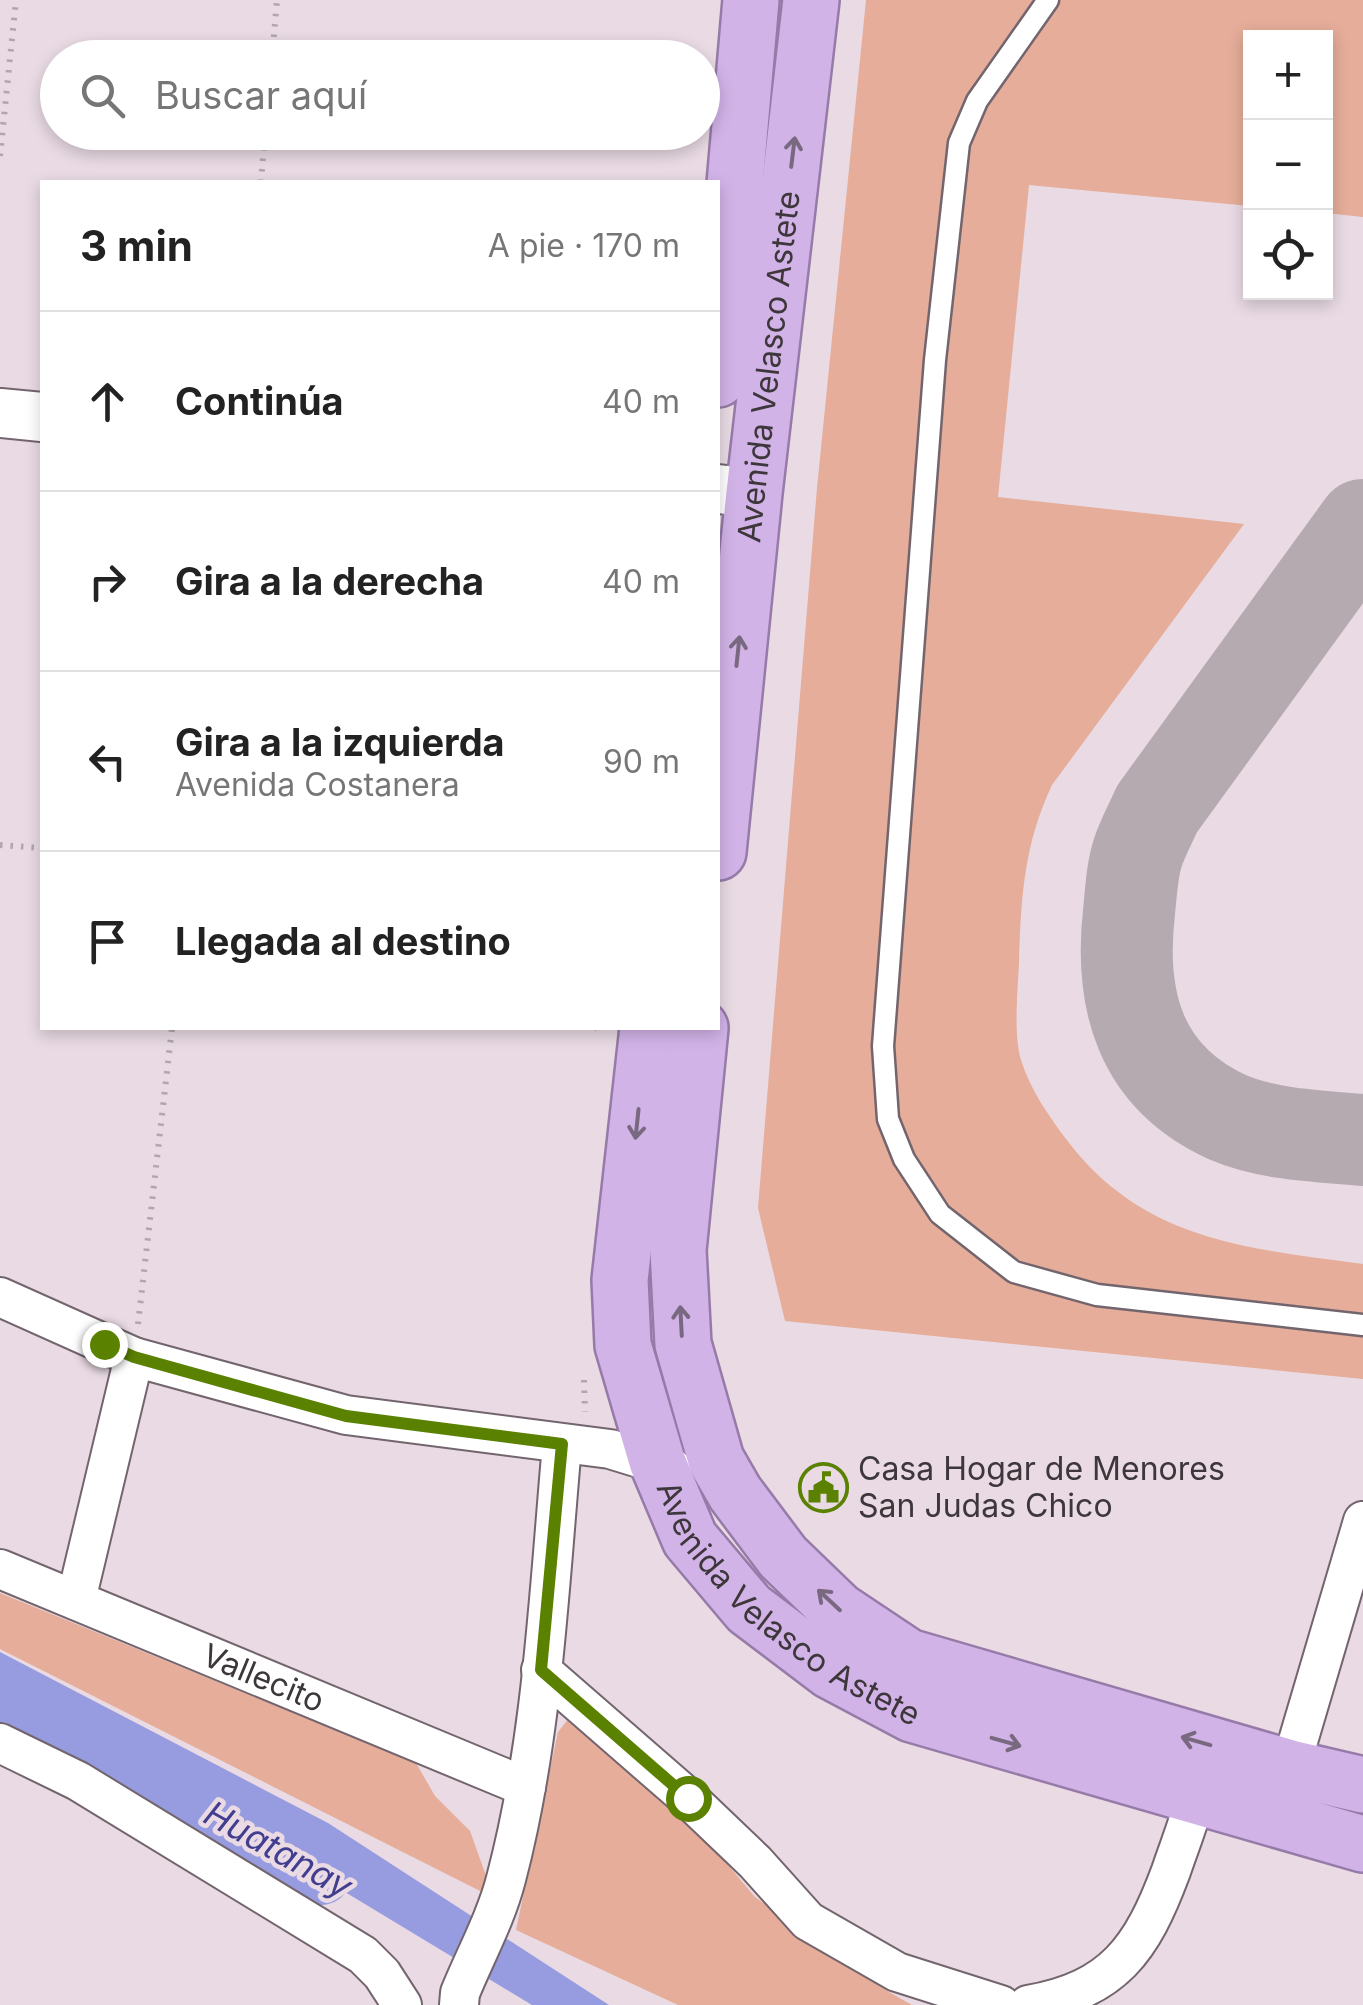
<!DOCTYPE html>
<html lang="es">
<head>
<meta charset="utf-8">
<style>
	:root { --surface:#fff; --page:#f2f2f2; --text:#222; --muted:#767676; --line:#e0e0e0 }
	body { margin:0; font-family:Inter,sans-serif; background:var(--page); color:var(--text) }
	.controls { position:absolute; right:30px; top:30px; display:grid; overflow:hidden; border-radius:0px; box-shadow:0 5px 15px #0003 }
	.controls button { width:90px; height:90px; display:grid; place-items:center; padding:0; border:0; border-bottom:2px solid var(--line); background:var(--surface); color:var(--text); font:50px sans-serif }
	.stop { position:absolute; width:30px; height:30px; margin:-22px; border:8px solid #5a8100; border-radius:50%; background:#fff }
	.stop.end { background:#5a8100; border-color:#fff; box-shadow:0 2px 10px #0008 }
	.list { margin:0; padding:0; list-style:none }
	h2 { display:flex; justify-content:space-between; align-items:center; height:130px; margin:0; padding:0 40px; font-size:42px }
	h2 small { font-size:32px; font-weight:400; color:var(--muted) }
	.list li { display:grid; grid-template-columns:65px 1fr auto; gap:30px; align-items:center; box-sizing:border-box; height:180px; padding:0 40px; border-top:2px solid var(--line) }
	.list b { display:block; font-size:38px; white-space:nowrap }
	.list p { margin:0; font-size:32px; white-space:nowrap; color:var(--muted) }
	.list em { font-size:32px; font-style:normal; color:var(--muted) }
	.icon { flex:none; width:55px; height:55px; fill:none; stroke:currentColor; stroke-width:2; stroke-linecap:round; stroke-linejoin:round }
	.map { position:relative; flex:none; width:1363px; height:2005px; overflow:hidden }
	.search { position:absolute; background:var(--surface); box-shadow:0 5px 15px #0003; left:40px; top:40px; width:680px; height:110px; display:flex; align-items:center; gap:25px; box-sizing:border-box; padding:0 35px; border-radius:55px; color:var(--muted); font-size:38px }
	.panel { position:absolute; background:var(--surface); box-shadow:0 5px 15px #0003; left:40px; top:180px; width:680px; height:850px; border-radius:0px }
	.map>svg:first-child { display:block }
	.green { fill:#e5ad9a }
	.water { fill:#979ce0 }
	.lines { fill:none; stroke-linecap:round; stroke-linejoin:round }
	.river { stroke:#979ce0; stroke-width:62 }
	.taxiway { stroke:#b6aab1; stroke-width:92 }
	.service-casing { stroke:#73656e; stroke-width:25 }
	.minor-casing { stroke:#73656e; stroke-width:42 }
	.tertiary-casing { stroke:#73656e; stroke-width:52 }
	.trunk-casing { stroke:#967ba8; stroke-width:60 }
	.path { stroke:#b2a6ae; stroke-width:6; stroke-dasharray:2.5 8; stroke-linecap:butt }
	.service { stroke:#fff; stroke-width:20 }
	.minor { stroke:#fff; stroke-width:38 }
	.tertiary { stroke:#fff; stroke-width:48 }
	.trunk { stroke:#d2b3e8; stroke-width:55 }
	.oneway { stroke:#796980 }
	.route { stroke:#5a8100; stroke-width:12 }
	.labels { text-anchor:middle; stroke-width:9; stroke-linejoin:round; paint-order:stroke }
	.street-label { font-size:32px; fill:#3d373b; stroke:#e9dae3 }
	.poi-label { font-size:32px; fill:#3d373b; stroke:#e9dae3; text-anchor:start }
	.water-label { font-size:35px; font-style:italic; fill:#413e8f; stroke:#e9dae3 }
</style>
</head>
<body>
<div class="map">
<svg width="1363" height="2005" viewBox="0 0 1363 2005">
	<rect width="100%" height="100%" fill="#e9dae3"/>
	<g class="green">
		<path d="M866,0H1363V217L1326,213V38H1250V206L1029,185L998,497L1244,524L1052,785C1024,844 1021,897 1019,962C1018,990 1013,1033 1021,1060C1030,1089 1048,1115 1066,1139C1143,1241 1245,1248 1363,1264V1379L785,1321L758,1208L817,488Z"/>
		<path d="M0,1593L416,1763L435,1796L470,1831L494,1898L0,1649Z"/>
		<path d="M576,1709L679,1807L755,1897L889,1992L912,2005H678L516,1930L558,1732Z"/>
	</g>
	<path class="water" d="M0,1652L328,1823L609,2005H532L226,1820L76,1739L0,1703Z"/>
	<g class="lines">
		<path class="river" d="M0,1695L321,1874"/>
		<path class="taxiway" d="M1363,525L1157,809C1151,823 1143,837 1138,852C1132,870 1131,893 1129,912C1119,1001 1140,1077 1227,1117C1269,1135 1318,1136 1363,1140"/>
		<defs>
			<path id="service" d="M1048,0L977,101L959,143L935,360L883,1046L888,1119L904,1159L940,1214L1014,1272L1097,1295L1363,1325"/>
			<g id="minor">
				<path d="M0,1297L134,1357L346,1415L610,1449L672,1468"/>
				<path id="s1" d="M0,1569L526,1787"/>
				<path d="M76,1600L134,1357"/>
				<path d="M541,1670L688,1798L755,1862L808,1921L897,1972L1001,2005"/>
				<path d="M0,1743L78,1781L363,1955L382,1974L402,2005"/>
				<path d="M1283,1792L1363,1521"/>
				<path d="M459,2005L460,1993C475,1956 496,1918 506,1879C543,1739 549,1589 562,1445"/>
				<path d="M1028,2005C1114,1990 1142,1949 1171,1871C1179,1847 1189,1823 1195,1798"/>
			</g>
			<g id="tertiary">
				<path d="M0,413L42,417"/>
				<path d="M718,489L754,493"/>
			</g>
			<g id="trunk">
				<path d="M718,379L751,0"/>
				<path id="s2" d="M718,852L754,493L811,0"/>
				<path id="s3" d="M648,1028L620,1280L623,1345L657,1461L690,1539L749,1609L831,1671L912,1714L1363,1844"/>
				<path d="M700,1028L678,1250L683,1344L716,1460L735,1493L783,1557L839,1611L908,1657L1290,1768L1363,1785"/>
			</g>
		</defs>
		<use href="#service" class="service-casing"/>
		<use href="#minor" class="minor-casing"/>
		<use href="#tertiary" class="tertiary-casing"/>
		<use href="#trunk" class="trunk-casing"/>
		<g class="path">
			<path d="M272,58L277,0"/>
			<path d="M0,156L16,0"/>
			<path d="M261,182L265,132"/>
			<path d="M0,845L42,848"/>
			<path d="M595,1028H596"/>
			<path d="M138,1324L172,1028"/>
			<path d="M584,1380L585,1412"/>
		</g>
		<use href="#service" class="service"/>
		<use href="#minor" class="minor"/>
		<use href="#tertiary" class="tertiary"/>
		<use href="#trunk" class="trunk"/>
	</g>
	<defs><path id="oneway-shaft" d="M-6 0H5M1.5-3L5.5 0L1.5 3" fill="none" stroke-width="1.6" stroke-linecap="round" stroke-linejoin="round" transform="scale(2.5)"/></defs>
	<g class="oneway">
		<use href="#oneway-shaft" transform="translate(793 152) rotate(-83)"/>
		<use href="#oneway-shaft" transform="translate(738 651) rotate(-84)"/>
		<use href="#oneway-shaft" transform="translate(637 1124) rotate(96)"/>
		<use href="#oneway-shaft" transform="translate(681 1321) rotate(-93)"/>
		<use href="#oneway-shaft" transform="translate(829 1600) rotate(-137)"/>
		<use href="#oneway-shaft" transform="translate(1196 1741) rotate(-164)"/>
		<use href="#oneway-shaft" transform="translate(1006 1742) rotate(16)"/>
	</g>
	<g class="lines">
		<path class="route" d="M104,1344L134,1357L346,1416L562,1444L541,1670L688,1798"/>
	</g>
	<defs>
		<symbol id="civic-ring" viewBox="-11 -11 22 22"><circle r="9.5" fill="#e9dae3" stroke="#5a8100" stroke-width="1.5"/><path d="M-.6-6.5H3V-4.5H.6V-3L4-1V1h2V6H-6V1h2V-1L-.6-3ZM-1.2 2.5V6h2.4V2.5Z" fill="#5a8100"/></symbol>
	</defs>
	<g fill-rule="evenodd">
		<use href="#civic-ring" x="796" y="1460" width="55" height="55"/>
	</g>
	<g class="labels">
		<g class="street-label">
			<text dy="11" stroke="none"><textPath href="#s2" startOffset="488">Avenida Velasco Astete</textPath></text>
			<text dy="11" stroke="none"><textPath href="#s3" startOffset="640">Avenida Velasco Astete</textPath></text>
			<text dy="11" stroke="none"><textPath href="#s1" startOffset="285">Vallecito</textPath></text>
		</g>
		<g class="poi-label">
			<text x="858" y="1480">Casa Hogar de Menores<tspan x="858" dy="37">San Judas Chico</tspan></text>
		</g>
		<g class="water-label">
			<text transform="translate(278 1850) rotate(29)" y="12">Huatanay</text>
		</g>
	</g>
</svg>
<div class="controls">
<button>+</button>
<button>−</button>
<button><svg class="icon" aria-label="locate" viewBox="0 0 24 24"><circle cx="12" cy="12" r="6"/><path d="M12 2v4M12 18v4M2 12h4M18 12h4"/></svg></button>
</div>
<div class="stop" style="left:688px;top:1798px"></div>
<div class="stop end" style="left:104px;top:1344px"></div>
<div class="search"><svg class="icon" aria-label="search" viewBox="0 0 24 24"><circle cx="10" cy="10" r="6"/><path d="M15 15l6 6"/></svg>Buscar aquí</div>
<section class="panel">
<h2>3 min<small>A pie · 170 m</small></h2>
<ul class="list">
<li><svg class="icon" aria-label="ahead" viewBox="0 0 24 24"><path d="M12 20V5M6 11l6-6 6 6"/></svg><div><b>Continúa</b></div><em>40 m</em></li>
<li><svg class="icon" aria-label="right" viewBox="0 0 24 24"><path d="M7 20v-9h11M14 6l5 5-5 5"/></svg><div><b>Gira a la derecha</b></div><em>40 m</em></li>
<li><svg class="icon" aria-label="left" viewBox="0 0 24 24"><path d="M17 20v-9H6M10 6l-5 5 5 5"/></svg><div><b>Gira a la izquierda</b><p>Avenida Costanera</p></div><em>90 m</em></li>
<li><svg class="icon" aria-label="arrive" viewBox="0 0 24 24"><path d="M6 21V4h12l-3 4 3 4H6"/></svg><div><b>Llegada al destino</b></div></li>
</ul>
</section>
</div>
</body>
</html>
